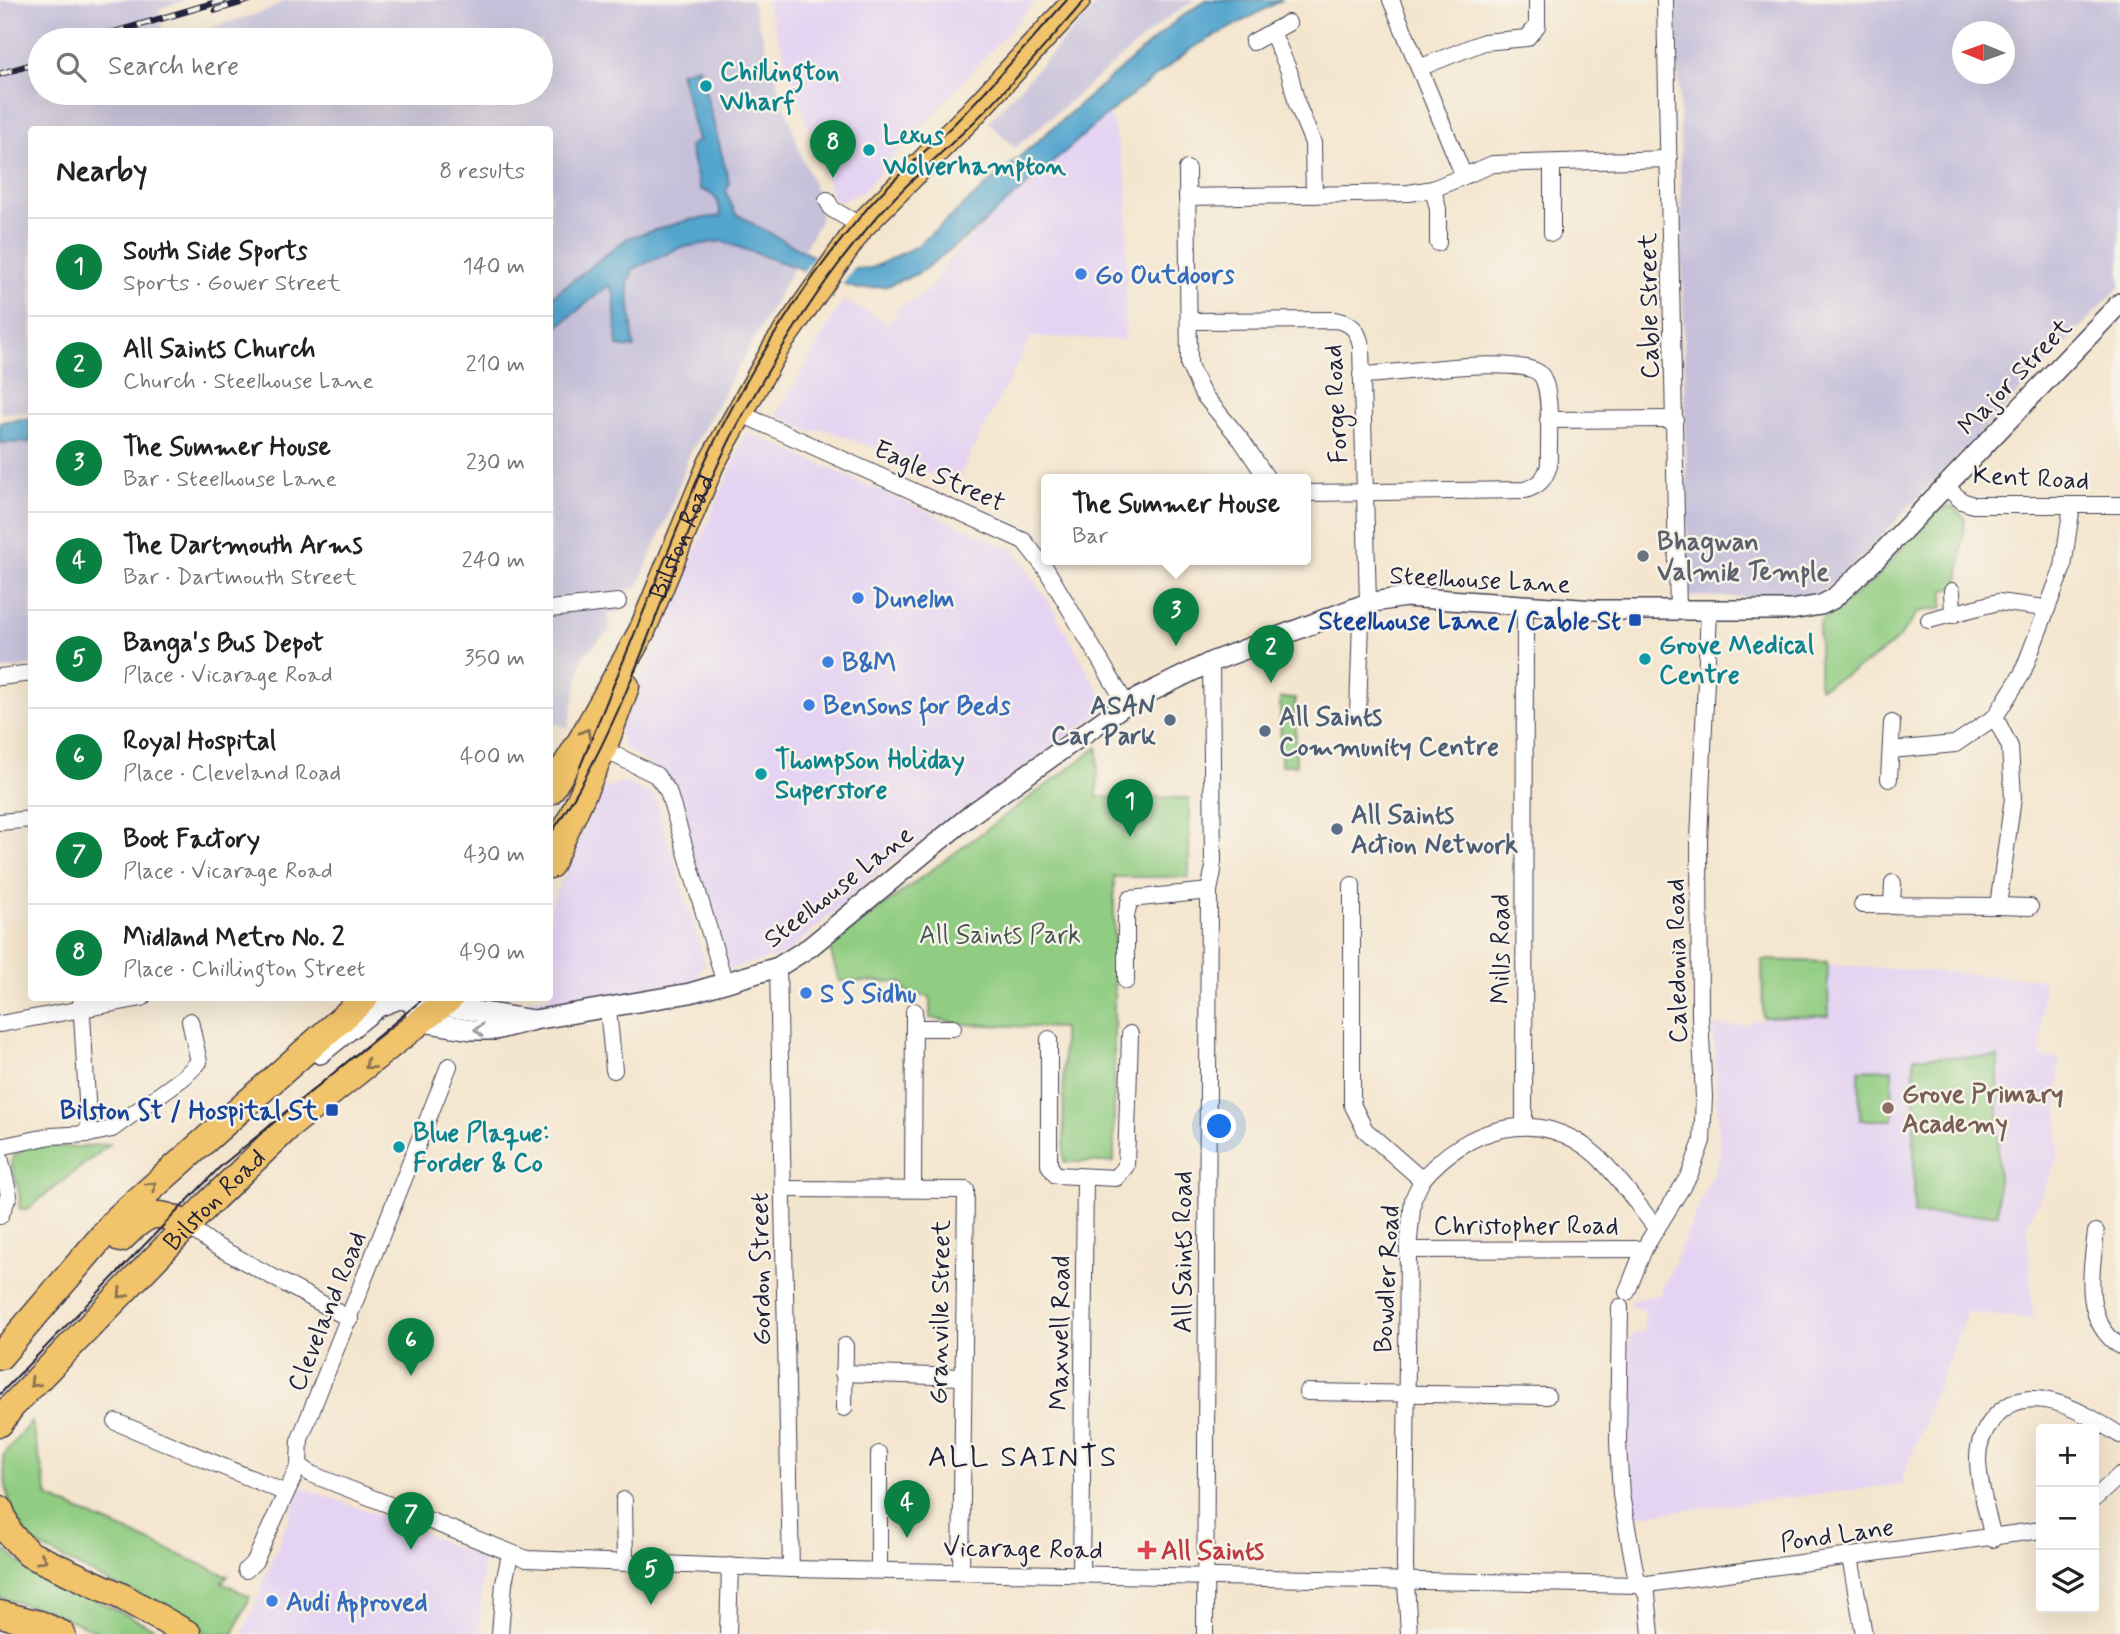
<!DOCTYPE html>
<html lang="en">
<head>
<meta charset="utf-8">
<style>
	:root { --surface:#fff; --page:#f2f2f2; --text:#222; --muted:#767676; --line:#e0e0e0; --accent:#0b8043 }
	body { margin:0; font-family:Mynerve,sans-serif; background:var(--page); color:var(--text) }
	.controls { position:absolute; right:21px; bottom:21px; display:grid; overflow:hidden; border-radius:7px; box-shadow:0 7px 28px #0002 }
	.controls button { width:63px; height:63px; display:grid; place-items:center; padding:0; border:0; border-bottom:2px solid var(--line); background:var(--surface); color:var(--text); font:35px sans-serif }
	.compass { position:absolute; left:1952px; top:21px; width:63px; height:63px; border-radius:50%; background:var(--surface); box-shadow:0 7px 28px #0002; rotate:271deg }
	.you { position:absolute; left:1220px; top:1127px; width:24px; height:24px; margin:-18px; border:5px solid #fff; border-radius:50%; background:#1a73e8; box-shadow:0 0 0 10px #1a73e833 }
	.badge { display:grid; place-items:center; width:46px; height:46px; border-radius:50%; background:var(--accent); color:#fff; font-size:23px; font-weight:700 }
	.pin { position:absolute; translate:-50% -58px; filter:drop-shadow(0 2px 4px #0008) }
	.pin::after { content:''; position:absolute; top:37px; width:24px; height:21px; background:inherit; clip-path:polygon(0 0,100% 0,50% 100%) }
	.popup { position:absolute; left:1041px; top:474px; width:270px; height:91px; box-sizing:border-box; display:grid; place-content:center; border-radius:7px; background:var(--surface); filter:drop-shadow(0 2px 5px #0005); font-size:23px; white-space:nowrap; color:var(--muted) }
	.popup b { font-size:26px; color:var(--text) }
	.popup::after { content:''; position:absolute; left:50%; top:100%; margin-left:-14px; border:14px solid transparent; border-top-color:var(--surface) }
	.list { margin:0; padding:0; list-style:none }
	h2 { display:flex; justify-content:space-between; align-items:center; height:91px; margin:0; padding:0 28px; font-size:30px }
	h2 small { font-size:23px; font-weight:400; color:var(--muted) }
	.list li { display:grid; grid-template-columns:46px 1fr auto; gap:21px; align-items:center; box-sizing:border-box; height:98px; padding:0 28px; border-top:2px solid var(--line) }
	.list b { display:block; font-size:26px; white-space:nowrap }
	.list p { margin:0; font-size:23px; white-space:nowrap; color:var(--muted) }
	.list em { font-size:23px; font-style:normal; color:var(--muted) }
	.icon { flex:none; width:38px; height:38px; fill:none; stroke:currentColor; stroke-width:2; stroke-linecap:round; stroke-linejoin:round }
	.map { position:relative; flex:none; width:2120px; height:1634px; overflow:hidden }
	.search { position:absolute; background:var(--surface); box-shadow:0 7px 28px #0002; left:28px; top:28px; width:525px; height:77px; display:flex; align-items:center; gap:18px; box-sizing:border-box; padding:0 24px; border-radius:38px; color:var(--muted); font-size:26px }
	.panel { position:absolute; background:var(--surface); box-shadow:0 7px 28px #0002; left:28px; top:126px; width:525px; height:875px; border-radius:7px }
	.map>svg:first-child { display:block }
	.built { fill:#e4d3f2 }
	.industrial { fill:#c6c0da; fill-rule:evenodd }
	.green { fill:#90cc81; stroke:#59775e; stroke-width:2 }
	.water { fill:#53a5ce; stroke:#3a6484; stroke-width:2 }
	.pier { fill:#f4e5ce }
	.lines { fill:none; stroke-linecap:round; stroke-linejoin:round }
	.minor-casing { stroke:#423f51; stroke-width:18 }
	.tertiary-casing { stroke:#423f51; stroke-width:22 }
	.trunk-casing { stroke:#423f51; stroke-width:29 }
	.minor { stroke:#fff; stroke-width:16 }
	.tertiary { stroke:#fff; stroke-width:19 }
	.trunk { stroke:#f1c36a; stroke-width:26 }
	.tram { stroke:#22223b; stroke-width:2 }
	.rail-casing { stroke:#22223b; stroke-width:7 }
	.rail { stroke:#f7f3e8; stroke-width:4.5; stroke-dasharray:13; stroke-linecap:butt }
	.oneway { stroke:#8a7252 }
	.oneway2 { stroke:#9c9ca7 }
	.culture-dot { fill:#0f9aa8; stroke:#f7f3e8; stroke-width:2.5 }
	.shop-dot { fill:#3f7fe0; stroke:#f7f3e8; stroke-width:2.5 }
	.worship-dot { fill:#6b7280; stroke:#f7f3e8; stroke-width:2.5 }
	.transit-dot { fill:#1a4fb4; stroke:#f7f3e8; stroke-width:2.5 }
	.service-dot { fill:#5c6f8a; stroke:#f7f3e8; stroke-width:2.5 }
	.education-dot { fill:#8d6e63; stroke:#f7f3e8; stroke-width:2.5 }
	.health-dot { fill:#e0444e; stroke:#f7f3e8; stroke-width:2.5 }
	.labels { text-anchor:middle; stroke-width:5; stroke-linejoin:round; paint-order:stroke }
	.culture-label { font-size:26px; font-weight:bold; fill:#0d838f; stroke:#f7f3e8; text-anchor:start }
	.shop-label { font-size:26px; font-weight:bold; fill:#366cbe; stroke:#f7f3e8; text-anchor:start }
	.street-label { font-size:26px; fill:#22223b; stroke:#f7f3e8 }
	.worship-label { font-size:26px; font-weight:bold; fill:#5b616d; stroke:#f7f3e8; text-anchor:start }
	.transit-label { font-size:26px; font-weight:bold; fill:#164399; stroke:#f7f3e8; text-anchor:end }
	.service-label { font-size:26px; font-weight:bold; fill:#4e5e75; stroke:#f7f3e8; text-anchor:start }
	.park-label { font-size:26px; fill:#435550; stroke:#f7f3e8 }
	.education-label { font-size:26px; font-weight:bold; fill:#785e54; stroke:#f7f3e8; text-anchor:start }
	.health-label { font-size:26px; font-weight:bold; fill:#be3a42; stroke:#f7f3e8; text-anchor:start }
	.quarter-label { font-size:30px; letter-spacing:2px; fill:#22223b; stroke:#f7f3e8 }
</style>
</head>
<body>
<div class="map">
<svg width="2120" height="1634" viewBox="0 0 2120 1634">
	<rect width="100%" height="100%" fill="#f7f3e8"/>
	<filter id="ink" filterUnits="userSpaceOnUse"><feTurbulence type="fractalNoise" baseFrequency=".0143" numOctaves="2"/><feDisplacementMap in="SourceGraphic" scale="14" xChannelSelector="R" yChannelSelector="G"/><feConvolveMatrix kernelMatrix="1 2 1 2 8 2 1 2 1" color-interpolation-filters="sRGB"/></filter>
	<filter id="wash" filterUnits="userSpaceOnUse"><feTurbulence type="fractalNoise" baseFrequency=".00686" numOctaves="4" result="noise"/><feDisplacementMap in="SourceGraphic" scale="28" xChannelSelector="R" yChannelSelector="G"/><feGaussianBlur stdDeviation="1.57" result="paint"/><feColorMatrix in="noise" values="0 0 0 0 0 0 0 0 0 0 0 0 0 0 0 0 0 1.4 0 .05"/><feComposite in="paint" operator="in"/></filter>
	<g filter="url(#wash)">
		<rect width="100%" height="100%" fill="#f4e5ce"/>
		<g class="built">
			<path d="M765,0H1037L862,192L838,202L833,198L819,159Z"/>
			<path d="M1110,112L1128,187L1125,340L1031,337L956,483L940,479L883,447L874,448L824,429L811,432L777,415L843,300L890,323L900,307L928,291L944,265L991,216Z"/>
			<path d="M747,432L1014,550L1050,604L1108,707L876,874L786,954L729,969L669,776L625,749L618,730Z"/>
			<path d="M622,782L654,795L705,963L692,984L599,1001L537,1008L528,998H550V907L602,789Z"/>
			<path d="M1762,960L2043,979L2041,1057L2059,1059L2058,1158L2027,1224L2033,1320L1967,1312L1903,1477L1904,1484L1633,1516L1627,1439L1626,1355L1630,1338L1635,1333L1644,1332L1645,1310L1633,1307L1629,1301L1660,1295L1720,1157L1713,1026L1749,1025L1753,1020H1763Z"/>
			<path d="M301,1487L395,1521L483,1559L479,1634H243Z"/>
		</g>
		<g class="industrial">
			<path d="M0,0H185L159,9L163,32L174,38L264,12L287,0H751L801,155L821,202L820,221L689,455L668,516L637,588L617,591L618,612L607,614L610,630L583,656L568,728L550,722V130H32L31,412L0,413ZM40,40H541V93H40Z"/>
			<path d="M1101,0H1194L1166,19L1015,148L988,122Z"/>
			<path d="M1677,0H2120V286L1843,576L1807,599L1689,596ZM1962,32H2004V74H1962Z"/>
			<path d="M32,442L31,666L0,670V443Z"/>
		</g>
		<g class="green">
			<path d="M1952,507L1965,518L1958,587L1944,590L1942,608L1917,612C1900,648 1854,672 1819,688V622L1873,581L1936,509Z"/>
			<path d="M1280,698H1295L1296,765H1281Z"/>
			<path d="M1098,747L1097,797L1189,798V877H1114V1162H1064L1063,1028L962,1024L930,1018V997L907,993L901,982L839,981L829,946Z"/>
			<path d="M1762,960L1827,962L1829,1016L1763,1017Z"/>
			<path d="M1914,1057H1998V1214L1914,1215Z"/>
			<path d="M1892,1069L1893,1120H1860L1859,1070Z"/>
			<path d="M110,1144L26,1210L19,1208C23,1188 9,1168 12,1161C19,1138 60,1148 77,1147C88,1147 99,1144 110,1144Z"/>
			<path d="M31,1421L48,1497L228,1576L222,1582L250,1597L233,1634H209L33,1543C9,1516 5,1491 3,1456Z"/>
			<path d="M6,1551L23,1565L166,1634H103L48,1610L0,1598V1555Z"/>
		</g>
		<g class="water">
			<path d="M1206,0H1282L1192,48L1110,112L972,233L919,273L887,286L858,289L721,241L679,248L633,269L628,283L634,348L617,346L614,294L609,285L550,333V298L628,238L689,220L721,216C719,199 715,194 700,189L689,146L698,141L680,72L699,67L729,182L726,192L735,213L760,228L810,255L854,269L872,268L917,246L1178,19Z"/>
			<path d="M31,418V442L0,443V422Z"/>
		</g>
		<path class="pier" d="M816,253L855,266L841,287L803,272Z"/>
	</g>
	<g filter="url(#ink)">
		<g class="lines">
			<defs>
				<g id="minor">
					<path d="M1391,0L1463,174"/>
					<path d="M1665,0L1678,611"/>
					<path d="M1272,32L1289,71L1297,104L1313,143L1314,195"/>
					<path d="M1253,42L1288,23"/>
					<path d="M1419,68L1484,42L1527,38L1537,26V0"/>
					<path d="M1187,169L1189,365L1202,393L1242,441L1268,480"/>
					<path d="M1433,189L1438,209V243"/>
					<path d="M1187,197L1409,193L1433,189L1493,164L1669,159"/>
					<path d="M827,200L832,209L861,226"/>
					<path d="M1552,233V164"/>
					<path d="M1189,321L1335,320C1351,323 1358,329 1361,346L1368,603"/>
					<path d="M737,412L1024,541L1046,569L1126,704"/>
					<path d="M1548,420L1675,419"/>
					<path d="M1945,486L1962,501L1973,505H2120"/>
					<path d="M1306,493L1525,490C1539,486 1544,480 1549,466C1548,446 1553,390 1541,375C1523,353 1393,375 1361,375"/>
					<path d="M1952,591L1953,615"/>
					<path d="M1357,607L1361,621L1358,713"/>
					<path d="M550,609L618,602"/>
					<path d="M1929,620L1998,602L2045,608"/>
					<path d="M1211,662L1213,863"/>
					<path d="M0,677L32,673"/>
					<path d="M603,749L656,775L668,791L725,984"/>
					<path d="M1891,750L1955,744L1995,717L2022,674L2063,567L2072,505"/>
					<path d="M1889,779L1892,723"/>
					<path d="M0,822L32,819"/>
					<path d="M1352,885V1104L1365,1130L1422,1180L1413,1199L1408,1250L1405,1566L1409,1634"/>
					<path d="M1862,905L1998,906L2013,798L2010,747L1995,717"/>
					<path d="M1892,906L1893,883"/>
					<path d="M1998,906L2030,907"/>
					<path d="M778,967L791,1569"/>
					<path d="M1126,981V915L1130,899L1209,891"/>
					<path d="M81,998L89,1134"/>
					<path d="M608,1009L614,1070"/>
					<path d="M0,1024L142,998"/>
					<path d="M914,1028H953"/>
					<path d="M1049,1039V1165L1056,1175L1116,1178L1126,1166L1130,1034"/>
					<path d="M1524,1125L1525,606"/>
					<path d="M0,1147L51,1136L89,1134L112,1129L184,1077L199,1062L190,1021"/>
					<path d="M0,1157L9,1195L0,1216"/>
					<path d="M1422,1180C1466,1126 1542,1105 1597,1156C1619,1177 1637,1204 1656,1228"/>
					<path d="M783,1189L966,1190L961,1572"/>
					<path d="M913,1189L914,1011"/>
					<path d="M188,1226L214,1245L350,1319"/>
					<path d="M2096,1232C2091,1273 2082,1320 2120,1346"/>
					<path d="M1408,1250L1644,1249"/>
					<path d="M1627,1292L1644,1249L1690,1174L1702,1141L1704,1097L1700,1016L1699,841L1709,611"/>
					<path d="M1620,1307L1618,1442L1621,1495L1636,1576L1647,1595L1651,1634"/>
					<path d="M843,1373L962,1377"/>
					<path d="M1307,1392L1547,1396"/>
					<path d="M844,1408L845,1346"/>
					<path d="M116,1422L286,1493"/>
					<path d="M299,1465L311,1474L527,1559L791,1569L1640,1585L2041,1530"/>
					<path d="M2094,1499L2120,1475"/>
					<path d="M624,1500L625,1563"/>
					<path d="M1993,1539C1988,1514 1978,1484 1978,1459C1978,1444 1984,1430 1993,1419C2028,1376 2084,1413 2120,1435"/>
					<path d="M1850,1557L1864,1634"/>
					<path d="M246,1570L255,1561L299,1465L300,1439L449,1066"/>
					<path d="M879,1570V1454"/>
					<path d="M1081,1574L1085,1177"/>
					<path d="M500,1634L504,1583L510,1554"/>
					<path d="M728,1634L730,1566"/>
					<path d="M1205,1634L1209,891L1213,871"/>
				</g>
				<g id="tertiary">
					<path d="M412,998L416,1016L423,1022L472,1030H495L534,1020L690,993L778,967L810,947L973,813L1126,704L1211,662L1368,603L1405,597L1595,610H1791L1821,605L1833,599L1876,559L2120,303"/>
					<path d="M320,1054L378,1007L399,999L533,1020"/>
				</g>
				<g id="trunk">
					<path id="s1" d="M550,791L582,739L642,631L711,464L777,346L861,226L971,115L1077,0"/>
					<path d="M550,865L603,749L626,686"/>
					<path d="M121,1239C146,1213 156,1207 188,1226"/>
					<path d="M0,1356L118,1218L365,998"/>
					<path id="s2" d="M0,1423L11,1407L209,1203L289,1126L450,998"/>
					<path d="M0,1509L9,1533L29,1554L123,1597L188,1634"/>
					<path d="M0,1614L40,1624L62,1634"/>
				</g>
			</defs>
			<use href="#minor" class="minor-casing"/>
			<use href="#tertiary" class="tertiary-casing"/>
			<use href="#trunk" class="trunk-casing"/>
			<use href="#minor" class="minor"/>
			<use href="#tertiary" class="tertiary"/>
			<use href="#trunk" class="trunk"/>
			<g class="tram">
				<path d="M580,767L705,461C747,373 801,286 865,211C891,180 923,154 952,126C992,86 1029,42 1067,0"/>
				<path d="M550,835C639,706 669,549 744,413C778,352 824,278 870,225C902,187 940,155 975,121C1014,83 1049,41 1085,0"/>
				<path d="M0,1394L220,1167L424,998"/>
			</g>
			<defs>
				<g id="rail">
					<path d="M216,10L249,0"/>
					<path d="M88,40L224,0"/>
					<path d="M0,74L40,62"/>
				</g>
			</defs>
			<use href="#rail" class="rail-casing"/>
			<use href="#rail" class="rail"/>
		</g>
		<defs><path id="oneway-chevron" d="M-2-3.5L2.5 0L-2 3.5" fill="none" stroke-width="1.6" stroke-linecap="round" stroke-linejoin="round" transform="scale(1.75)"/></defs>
		<g class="oneway">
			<use href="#oneway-chevron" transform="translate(586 733) rotate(-61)"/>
			<use href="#oneway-chevron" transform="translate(369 1065) rotate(142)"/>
			<use href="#oneway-chevron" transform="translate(152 1186) rotate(-44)"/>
			<use href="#oneway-chevron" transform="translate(122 1294) rotate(134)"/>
			<use href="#oneway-chevron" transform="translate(34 1383) rotate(134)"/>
			<use href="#oneway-chevron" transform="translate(42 1559) rotate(23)"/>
		</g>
		<use class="oneway2" href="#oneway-chevron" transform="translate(479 1030) rotate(-177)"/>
	</g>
	<g class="culture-dot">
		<circle cx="706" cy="86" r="7"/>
		<circle cx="869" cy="150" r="7"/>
		<circle cx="1645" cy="659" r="7"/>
		<circle cx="761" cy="774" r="7"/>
		<circle cx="399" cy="1147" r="7"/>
	</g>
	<g class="shop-dot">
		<circle cx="1081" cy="274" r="7"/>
		<circle cx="858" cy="598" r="7"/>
		<circle cx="828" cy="662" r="7"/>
		<circle cx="809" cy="705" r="7"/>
		<circle cx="806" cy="993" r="7"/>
		<circle cx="272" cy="1601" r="7"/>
	</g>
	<circle class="worship-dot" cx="1643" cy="556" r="7"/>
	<g class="transit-dot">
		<rect x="1628" y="613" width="14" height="14" rx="3.5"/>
		<rect x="325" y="1103" width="14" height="14" rx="3.5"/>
	</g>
	<g class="service-dot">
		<circle cx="1170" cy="720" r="7"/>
		<circle cx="1265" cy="731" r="7"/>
		<circle cx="1337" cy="829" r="7"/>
	</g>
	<circle class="education-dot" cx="1888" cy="1108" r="7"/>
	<path class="health-dot" d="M1143.5 1539.5h7v7h7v7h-7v7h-7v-7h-7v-7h7z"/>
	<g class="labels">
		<g class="culture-label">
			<text x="720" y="80">Chillington<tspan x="720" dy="30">Wharf</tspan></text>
			<text x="883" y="144">Lexus<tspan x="883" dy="30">Wolverhampton</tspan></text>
			<text x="1659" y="653">Grove Medical<tspan x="1659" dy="30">Centre</tspan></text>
			<text x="775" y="768">Thompson Holiday<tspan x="775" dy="30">Superstore</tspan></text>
			<text x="413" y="1141">Blue Plaque:<tspan x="413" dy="30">Forder &amp; Co</tspan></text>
		</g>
		<g class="shop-label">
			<text x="1095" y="283">Go Outdoors</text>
			<text x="872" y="607">Dunelm</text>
			<text x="842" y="671">B&amp;M</text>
			<text x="823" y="714">Bensons for Beds</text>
			<text x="820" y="1002">S S Sidhu</text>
			<text x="286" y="1610">Audi Approved</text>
		</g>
		<g class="street-label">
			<text transform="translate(1648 306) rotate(-91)" y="9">Cable Street</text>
			<text transform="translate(2014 376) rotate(-46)" y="9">Major Street</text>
			<text transform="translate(1335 404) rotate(-93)" y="9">Forge Road</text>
			<text transform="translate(940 475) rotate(24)" y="9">Eagle Street</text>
			<text transform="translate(2031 477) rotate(3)" y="9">Kent Road</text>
			<text dy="9" stroke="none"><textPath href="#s1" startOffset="287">Bilston Road</textPath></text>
			<text transform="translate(1480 579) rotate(3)" y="9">Steelhouse Lane</text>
			<text transform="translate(838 886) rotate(-38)" y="9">Steelhouse Lane</text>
			<text transform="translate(1500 949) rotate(-90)" y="9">Mills Road</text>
			<text transform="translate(1676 961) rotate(-91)" y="9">Caledonia Road</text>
			<text dy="9" stroke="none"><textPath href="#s2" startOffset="310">Bilston Road</textPath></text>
			<text x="1526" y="1234">Christopher Road</text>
			<text transform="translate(1182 1252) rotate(-90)" y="9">All Saints Road</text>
			<text transform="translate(760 1269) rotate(-91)" y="9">Gordon Street</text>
			<text transform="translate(1386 1279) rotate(-87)" y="9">Bowdler Road</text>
			<text transform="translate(326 1311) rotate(-68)" y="9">Cleveland Road</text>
			<text transform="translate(939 1312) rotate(-89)" y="9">Granville Street</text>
			<text transform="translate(1059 1333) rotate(-89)" y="9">Maxwell Road</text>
			<text transform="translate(1837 1534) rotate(-8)" y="9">Pond Lane</text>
			<text transform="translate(1023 1548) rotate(1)" y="9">Vicarage Road</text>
		</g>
		<g class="worship-label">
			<text x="1657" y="550">Bhagwan<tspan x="1657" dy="30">Valmik Temple</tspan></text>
		</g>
		<g class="transit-label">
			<text x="1621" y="629">Steelhouse Lane / Cable St</text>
			<text x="318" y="1119">Bilston St / Hospital St</text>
		</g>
		<g class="service-label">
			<text x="1156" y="714" text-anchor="end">ASAN<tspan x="1156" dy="30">Car Park</tspan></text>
			<text x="1279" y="725">All Saints<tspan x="1279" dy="30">Community Centre</tspan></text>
			<text x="1351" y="823">All Saints<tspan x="1351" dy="30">Action Network</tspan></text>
		</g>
		<g class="park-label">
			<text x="1000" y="943">All Saints Park</text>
		</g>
		<g class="education-label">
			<text x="1902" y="1102">Grove Primary<tspan x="1902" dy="30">Academy</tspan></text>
		</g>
		<g class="health-label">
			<text x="1161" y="1559">All Saints</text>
		</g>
		<g class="quarter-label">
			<text x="1023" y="1466">ALL SAINTS</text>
		</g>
	</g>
</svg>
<div class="controls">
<button>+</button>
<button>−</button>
<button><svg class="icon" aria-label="layers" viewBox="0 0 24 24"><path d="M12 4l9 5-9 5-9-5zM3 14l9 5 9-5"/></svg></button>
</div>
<svg class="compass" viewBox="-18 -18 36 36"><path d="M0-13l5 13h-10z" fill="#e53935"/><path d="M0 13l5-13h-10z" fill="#767676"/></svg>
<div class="you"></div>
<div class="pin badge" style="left:1130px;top:837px">1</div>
<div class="pin badge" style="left:1271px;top:683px">2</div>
<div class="pin badge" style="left:1176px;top:646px">3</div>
<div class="popup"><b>The Summer House</b>Bar</div>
<div class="pin badge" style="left:907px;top:1538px">4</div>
<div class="pin badge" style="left:651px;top:1605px">5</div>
<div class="pin badge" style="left:411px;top:1376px">6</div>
<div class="pin badge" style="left:411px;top:1550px">7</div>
<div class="pin badge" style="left:833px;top:178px">8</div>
<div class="search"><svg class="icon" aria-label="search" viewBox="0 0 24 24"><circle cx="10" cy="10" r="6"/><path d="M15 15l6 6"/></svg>Search here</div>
<section class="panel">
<h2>Nearby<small>8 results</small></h2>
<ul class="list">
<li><span class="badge">1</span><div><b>South Side Sports</b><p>Sports · Gower Street</p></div><em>140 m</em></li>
<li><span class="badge">2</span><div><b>All Saints Church</b><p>Church · Steelhouse Lane</p></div><em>210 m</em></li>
<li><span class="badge">3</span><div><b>The Summer House</b><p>Bar · Steelhouse Lane</p></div><em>230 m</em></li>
<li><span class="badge">4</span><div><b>The Dartmouth Arms</b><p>Bar · Dartmouth Street</p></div><em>240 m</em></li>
<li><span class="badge">5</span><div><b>Banga's Bus Depot</b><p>Place · Vicarage Road</p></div><em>350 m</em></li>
<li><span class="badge">6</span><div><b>Royal Hospital</b><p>Place · Cleveland Road</p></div><em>400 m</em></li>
<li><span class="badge">7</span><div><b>Boot Factory</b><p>Place · Vicarage Road</p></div><em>430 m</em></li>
<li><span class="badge">8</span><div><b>Midland Metro No. 2</b><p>Place · Chillington Street</p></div><em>490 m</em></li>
</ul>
</section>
</div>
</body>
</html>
